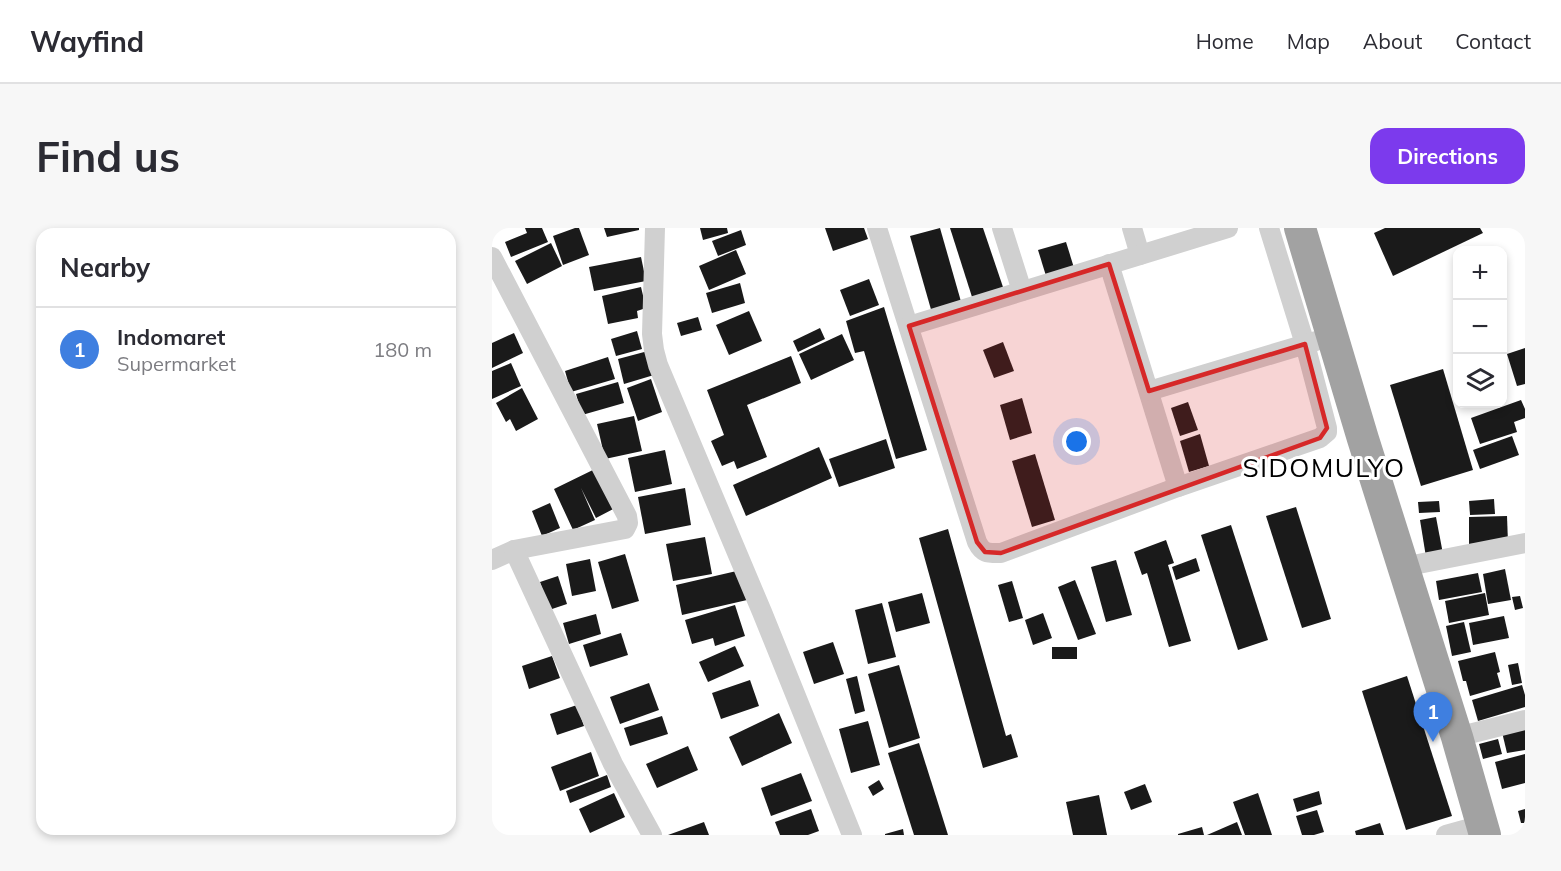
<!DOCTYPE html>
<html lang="en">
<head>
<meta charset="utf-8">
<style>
	:root { --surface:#fff; --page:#f7f7f7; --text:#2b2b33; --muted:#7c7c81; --line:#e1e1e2; --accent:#7c3aed }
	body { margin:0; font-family:Mulish,sans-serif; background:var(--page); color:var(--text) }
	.controls { position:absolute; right:18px; top:18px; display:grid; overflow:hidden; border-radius:12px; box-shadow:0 3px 9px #0003 }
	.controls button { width:54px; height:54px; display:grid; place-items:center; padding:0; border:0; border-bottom:2px solid var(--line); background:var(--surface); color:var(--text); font:30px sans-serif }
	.you { position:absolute; left:585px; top:214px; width:21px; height:21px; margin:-15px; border:4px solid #fff; border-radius:50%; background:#1a73e8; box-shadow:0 0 0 9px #1a73e833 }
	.badge { display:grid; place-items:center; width:39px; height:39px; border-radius:50%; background:var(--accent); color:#fff; font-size:20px; font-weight:700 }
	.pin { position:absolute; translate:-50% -50px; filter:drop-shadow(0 2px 3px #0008) }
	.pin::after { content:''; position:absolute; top:32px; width:21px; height:18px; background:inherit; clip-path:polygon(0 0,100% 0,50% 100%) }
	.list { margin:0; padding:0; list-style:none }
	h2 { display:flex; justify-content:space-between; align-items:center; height:78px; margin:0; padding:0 24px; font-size:26px }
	h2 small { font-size:20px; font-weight:400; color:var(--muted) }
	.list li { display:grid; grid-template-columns:39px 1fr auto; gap:18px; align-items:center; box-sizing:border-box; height:84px; padding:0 24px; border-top:2px solid var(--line) }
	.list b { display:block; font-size:22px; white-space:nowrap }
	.list p { margin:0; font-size:20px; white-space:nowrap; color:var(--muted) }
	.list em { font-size:20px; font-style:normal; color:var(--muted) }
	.icon { flex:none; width:33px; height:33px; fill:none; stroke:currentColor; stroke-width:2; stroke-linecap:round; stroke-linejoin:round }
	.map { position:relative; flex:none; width:1033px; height:607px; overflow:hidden; border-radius:18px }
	header { display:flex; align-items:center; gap:36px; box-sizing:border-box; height:84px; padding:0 30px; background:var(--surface); border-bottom:2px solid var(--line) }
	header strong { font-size:28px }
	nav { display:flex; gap:33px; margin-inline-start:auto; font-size:21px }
	.intro { display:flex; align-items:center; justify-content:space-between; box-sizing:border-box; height:144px; padding:0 36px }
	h1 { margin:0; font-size:42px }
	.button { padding:15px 27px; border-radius:18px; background:var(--accent); color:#fff; font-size:21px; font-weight:700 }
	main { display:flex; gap:36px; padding:0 36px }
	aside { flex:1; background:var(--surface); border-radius:18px; box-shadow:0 3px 9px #0003 }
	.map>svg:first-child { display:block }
	.building { fill:#1a1a1a }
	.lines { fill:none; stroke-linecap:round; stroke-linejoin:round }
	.minor { stroke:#d0d0d0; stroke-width:20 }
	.trunk { stroke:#a2a2a2; stroke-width:32 }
	.marked { fill:#d62828; fill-opacity:0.2; stroke:#d62828; stroke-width:4.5; stroke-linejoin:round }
	.labels { text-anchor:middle; stroke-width:6; stroke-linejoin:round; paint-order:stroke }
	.quarter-label { font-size:26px; letter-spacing:1.5px; fill:#000; stroke:#fff }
</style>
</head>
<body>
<header>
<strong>Wayfind</strong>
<nav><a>Home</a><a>Map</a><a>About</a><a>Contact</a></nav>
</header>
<div class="intro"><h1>Find us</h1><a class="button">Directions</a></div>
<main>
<aside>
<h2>Nearby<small></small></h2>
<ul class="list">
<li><span class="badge" style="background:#3f7fe0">1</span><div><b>Indomaret</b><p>Supermarket</p></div><em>180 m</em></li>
</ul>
</aside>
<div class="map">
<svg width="1033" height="607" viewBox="0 0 1033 607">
	<rect width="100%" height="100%" fill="#fff"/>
	<g class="building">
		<path d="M33,0H50L56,14L19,29L13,14L35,5Z"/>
		<path d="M83,0H87L97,27L71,37L61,8Z"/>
		<path d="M112,0H147V2L115,9Z"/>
		<path d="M208,0H235L236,5L211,12Z"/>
		<path d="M333,0H372L376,11L341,23Z"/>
		<path d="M448,0L470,77L440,85L418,8Z"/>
		<path d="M458,0H491L512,62L481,72Z"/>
		<path d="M893,0H988L991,5L901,48L882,5Z"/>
		<path d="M249,2L254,17L226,28L220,13Z"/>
		<path d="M574,14L583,43L555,51L546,22Z"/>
		<path d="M59,15L70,38L35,56L23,33Z"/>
		<path d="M244,22L254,46L217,62L207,38Z"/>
		<path d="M149,29L154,53L102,63L97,39Z"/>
		<path d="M377,51L387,77L358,88L348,62Z"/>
		<path d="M248,55L253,75L220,85L214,65Z"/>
		<path d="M149,59L154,80L145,83L146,90L116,96L110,68Z"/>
		<path d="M392,79L435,222L404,231L372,123L363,125L354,93Z"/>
		<path d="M257,83L270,113L237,127L224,97Z"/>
		<path d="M206,89L210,102L189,108L185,95Z"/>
		<path d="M328,100L333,111L306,124L301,113Z"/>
		<path d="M145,103L150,121L124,128L119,111Z"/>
		<path d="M22,105L31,125L0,140V115Z"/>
		<path d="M350,106L362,132L319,152L307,126Z"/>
		<path d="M511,114L522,143L502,150L491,122Z"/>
		<path d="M1033,120V156L1025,158L1015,126Z"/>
		<path d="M156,123L162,147L132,156L126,131Z"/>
		<path d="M299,128L309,155L255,177L275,229L245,241L242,233L230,238L219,213L232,207L215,162Z"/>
		<path d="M116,129L123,151L79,164L73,143Z"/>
		<path d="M19,135L29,158L0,171V143Z"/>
		<path d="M951,141L981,242L929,258L898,157Z"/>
		<path d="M159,151L170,184L146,193L135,160Z"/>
		<path d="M126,154L132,175L90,187L84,166Z"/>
		<path d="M30,160L46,191L24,203L18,191L14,194L4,175Z"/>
		<path d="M530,170L540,205L518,212L508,177Z"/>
		<path d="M1029,172L1033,181V190L1022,194L1025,204L988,216L979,190Z"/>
		<path d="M696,174L706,202L688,208L679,180Z"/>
		<path d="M142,188L150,223L113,231L105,196Z"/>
		<path d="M708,206L717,238L697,244L688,213Z"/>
		<path d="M1020,208L1027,227L988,241L981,222Z"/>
		<path d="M394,211L403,240L347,259L337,231Z"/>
		<path d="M327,219L340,250L254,288L241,257Z"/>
		<path d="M173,222L180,256L143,264L136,230Z"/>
		<path d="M543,226L563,292L540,299L520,233Z"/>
		<path d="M107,239L127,278L104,290L89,260L103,292L81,302L62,261Z"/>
		<path d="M193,260L199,297L153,306L146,269Z"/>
		<path d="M1002,271L1003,286L978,287L977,273Z"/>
		<path d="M947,273L948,284L927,285L926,274Z"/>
		<path d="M58,275L68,300L50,308L40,283Z"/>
		<path d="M804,279L839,391L810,400L774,288Z"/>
		<path d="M1015,288L1016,315L977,316V289Z"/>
		<path d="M944,289L951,326L934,329L928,292Z"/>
		<path d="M739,297L776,412L746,422L709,307Z"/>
		<path d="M456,301L514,508L519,506L526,529L491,540L427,310Z"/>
		<path d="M213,309L220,346L181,353L174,316Z"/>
		<path d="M674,312L682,335L676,337L699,413L677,419L655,345L650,347L642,324Z"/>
		<path d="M133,326L147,373L120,381L106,334Z"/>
		<path d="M704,330L708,343L684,352L680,339Z"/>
		<path d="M98,331L104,363L80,368L74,336Z"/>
		<path d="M624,332L640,387L614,394L599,339Z"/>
		<path d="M1013,341L1019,372L996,376L991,346Z"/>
		<path d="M249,342L255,372L190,387L184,357Z"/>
		<path d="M986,345L990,364L947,372L944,353Z"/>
		<path d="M66,348L75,376L57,382L48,354Z"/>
		<path d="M583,352L604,406L586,412L566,359Z"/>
		<path d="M520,353L531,390L517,394L506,357Z"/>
		<path d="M430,365L438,395L404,404L396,374Z"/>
		<path d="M993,365L997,387L957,395L953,373Z"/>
		<path d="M1028,368L1031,380L1023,382L1020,369Z"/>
		<path d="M390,375L404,429L376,436L363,382Z"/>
		<path d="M243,377L253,408L223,418L221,410L200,416L193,392Z"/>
		<path d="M551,385L560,410L541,417L533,392Z"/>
		<path d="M104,386L109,406L77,416L71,395Z"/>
		<path d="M1012,388L1017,410L981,417L977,395Z"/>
		<path d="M972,394L979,424L960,428L954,398Z"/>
		<path d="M129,405L136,427L98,439L91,417Z"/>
		<path d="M341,414L352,446L322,456L311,424Z"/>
		<path d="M243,418L252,438L216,454L207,434Z"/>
		<rect x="560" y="419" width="25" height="12"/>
		<path d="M1003,424L1008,444L1005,445L1009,459L978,468L974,453H971L966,433Z"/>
		<path d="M60,428L68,450L37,461L30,438Z"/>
		<path d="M1026,435L1030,455L1020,457L1016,437Z"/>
		<path d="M407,437L428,510L397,520L376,446Z"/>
		<path d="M365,448L373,483L363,486L354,451Z"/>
		<path d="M915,448L960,588L914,602L870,463Z"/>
		<path d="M258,452L267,478L229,491L220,465Z"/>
		<path d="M157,455L167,482L128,496L118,469Z"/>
		<path d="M1030,457L1033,467V479L986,493L980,472Z"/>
		<path d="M85,477L92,498L65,507L58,486Z"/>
		<path d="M287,485L300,515L250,538L237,509Z"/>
		<path d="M170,488L176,506L138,518L132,500Z"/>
		<path d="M376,493L388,537L359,545L347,501Z"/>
		<path d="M1033,495V522L1015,525L1009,500Z"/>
		<path d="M1006,511L1010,526L991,531L987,516Z"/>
		<path d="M427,515L446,575L456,607H422L396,525Z"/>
		<path d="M196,518L206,542L165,560L154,536Z"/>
		<path d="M99,524L107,548L68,563L59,539Z"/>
		<path d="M1033,526V555L1010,561L1003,534Z"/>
		<path d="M309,545L320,573L279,588L269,560Z"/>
		<path d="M115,547L119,559L78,575L74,563Z"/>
		<path d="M387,552L392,561L381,568L376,559Z"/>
		<path d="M653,556L660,574L639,582L632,564Z"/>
		<path d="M827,563L830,576L805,584L801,571Z"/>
		<path d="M122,565L133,589L98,605L87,581Z"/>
		<path d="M766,565L780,607H753L741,574Z"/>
		<path d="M607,567L615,607H581L574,574Z"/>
		<path d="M319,581L327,603L316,607H288L283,594Z"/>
		<path d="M1033,581V595H1029L1026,583Z"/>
		<path d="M825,582L832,604L822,607H810L804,588Z"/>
		<path d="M212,594L217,607H176Z"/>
		<path d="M745,594L750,607H715Z"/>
		<path d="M888,595L892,607H864L863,603Z"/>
		<path d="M710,599L712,607H686V606Z"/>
		<path d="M411,601L412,607H393V606Z"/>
	</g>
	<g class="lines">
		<g class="minor">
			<path d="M163,0L160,106L162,122L166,137L270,384L360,607"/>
			<path d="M385,0L485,314C491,326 496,325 509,325L686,259L828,210L835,204V200L813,116L777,0"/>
			<path d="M510,0L530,63"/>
			<path d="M640,0L648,27"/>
			<path d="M0,29L135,288L136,295L133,301L22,322L0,332"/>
			<path d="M617,36L686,259"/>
			<path d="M417,98L736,0"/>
			<path d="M657,163L824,113"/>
			<path d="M22,322L121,536L160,607"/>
			<path d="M911,339L1033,315"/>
			<path d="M965,509L1033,492"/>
			<path d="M954,607L990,597"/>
		</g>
		<path class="trunk" d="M808,0L871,211L965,509L993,607"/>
	</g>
	<path class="marked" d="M617,36L657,163L813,116L835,200L828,210L509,325L493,324L485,314L417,98Z"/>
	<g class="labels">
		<g class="quarter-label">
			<text x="832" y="249">SIDOMULYO</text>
		</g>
	</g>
</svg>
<div class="controls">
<button>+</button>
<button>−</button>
<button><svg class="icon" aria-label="layers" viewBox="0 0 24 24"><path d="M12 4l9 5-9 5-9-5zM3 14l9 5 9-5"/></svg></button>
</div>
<div class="you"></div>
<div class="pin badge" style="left:941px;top:514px;background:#3f7fe0">1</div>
</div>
</main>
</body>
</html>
